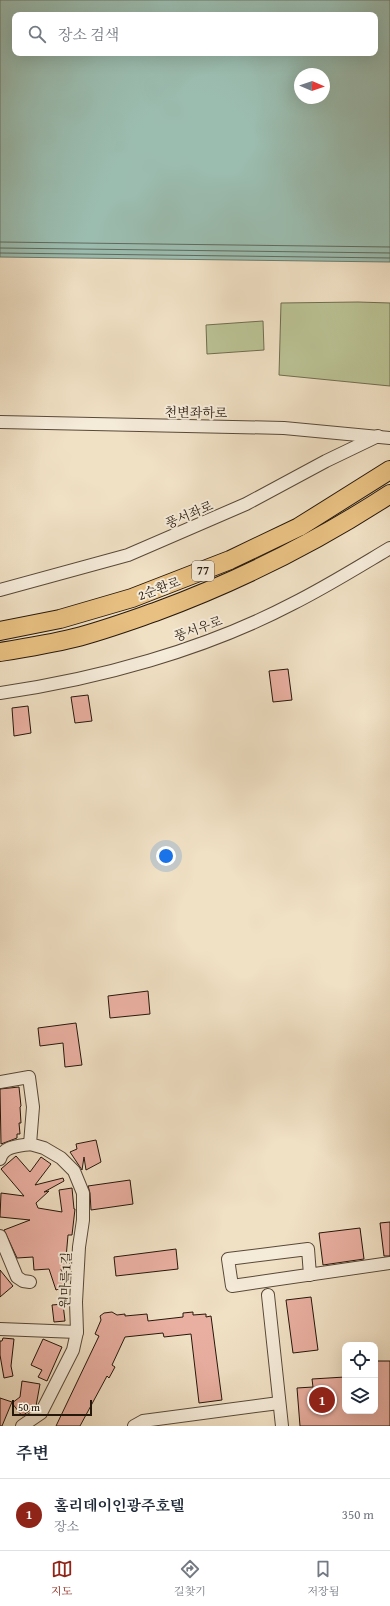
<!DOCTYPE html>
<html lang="ko">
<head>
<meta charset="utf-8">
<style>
	:root { --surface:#fff; --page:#f6f6f7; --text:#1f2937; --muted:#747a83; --line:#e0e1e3; --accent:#8f2418 }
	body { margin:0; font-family:"Gentium Book Plus","Noto Serif KR",serif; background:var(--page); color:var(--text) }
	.controls { position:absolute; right:12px; bottom:12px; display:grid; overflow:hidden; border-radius:8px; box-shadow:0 4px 16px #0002 }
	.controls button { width:36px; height:36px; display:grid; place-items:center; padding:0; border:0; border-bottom:1px solid var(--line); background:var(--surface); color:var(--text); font:20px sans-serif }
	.compass { position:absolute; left:294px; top:68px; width:36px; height:36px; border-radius:50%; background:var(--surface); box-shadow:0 4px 16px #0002; rotate:92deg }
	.scale { position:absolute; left:12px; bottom:10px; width:80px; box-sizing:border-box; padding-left:4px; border:2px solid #26170b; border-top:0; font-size:11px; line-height:14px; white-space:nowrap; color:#26170b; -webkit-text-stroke:3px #f5ebd9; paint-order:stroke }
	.you { position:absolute; left:166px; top:856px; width:14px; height:14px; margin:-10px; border:3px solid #fff; border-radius:50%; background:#1a73e8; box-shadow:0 0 0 6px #1a73e833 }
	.badge { display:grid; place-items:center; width:26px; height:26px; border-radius:50%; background:var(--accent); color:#fff; font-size:13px; font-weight:700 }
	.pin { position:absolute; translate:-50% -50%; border:2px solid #fff; box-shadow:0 1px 4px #0006 }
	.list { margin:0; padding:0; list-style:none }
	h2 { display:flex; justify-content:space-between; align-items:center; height:52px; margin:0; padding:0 16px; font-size:17px }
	h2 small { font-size:13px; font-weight:400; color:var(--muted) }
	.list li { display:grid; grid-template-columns:26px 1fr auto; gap:12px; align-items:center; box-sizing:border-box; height:72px; padding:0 16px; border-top:1px solid var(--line) }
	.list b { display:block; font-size:15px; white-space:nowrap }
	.list p { margin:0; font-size:13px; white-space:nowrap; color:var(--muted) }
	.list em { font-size:13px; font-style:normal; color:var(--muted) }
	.icon { flex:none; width:22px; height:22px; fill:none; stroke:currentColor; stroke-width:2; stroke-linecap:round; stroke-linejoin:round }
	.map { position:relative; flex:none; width:390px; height:1426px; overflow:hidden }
	.search { position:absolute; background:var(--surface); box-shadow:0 4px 16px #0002; left:12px; right:12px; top:12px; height:44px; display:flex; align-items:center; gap:10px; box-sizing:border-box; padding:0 14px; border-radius:8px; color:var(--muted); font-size:15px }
	.sheet { height:124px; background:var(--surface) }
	nav { display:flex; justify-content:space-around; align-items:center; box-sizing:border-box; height:56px; border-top:1px solid var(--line); background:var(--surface); font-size:11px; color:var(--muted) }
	nav a { display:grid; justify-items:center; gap:2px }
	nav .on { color:var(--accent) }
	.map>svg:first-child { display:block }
	.green { fill:#bac294; stroke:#706c50 }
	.water { fill:#9bbdb0; stroke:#6c7b6e; fill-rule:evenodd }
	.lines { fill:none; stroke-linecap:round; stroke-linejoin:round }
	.shore { stroke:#606a5e; stroke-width:1 }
	.building { fill:#e9afa1; stroke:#26170b }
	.minor-casing { stroke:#584939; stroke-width:14 }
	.highway-casing { stroke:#26170b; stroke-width:20 }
	.minor { stroke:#f5ebd9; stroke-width:12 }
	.highway { stroke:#e8c082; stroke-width:18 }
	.labels { text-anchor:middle; stroke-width:4; stroke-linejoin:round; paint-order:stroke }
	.shield { fill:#f5ebd9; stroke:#645749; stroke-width:1 }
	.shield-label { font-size:12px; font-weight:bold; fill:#26170b }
	.street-label { font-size:13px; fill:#26170b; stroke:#f5ebd9 }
</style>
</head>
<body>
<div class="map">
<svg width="390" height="1426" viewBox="0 0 390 1426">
	<rect width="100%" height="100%" fill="#f0e0c4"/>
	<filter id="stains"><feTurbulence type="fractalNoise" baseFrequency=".005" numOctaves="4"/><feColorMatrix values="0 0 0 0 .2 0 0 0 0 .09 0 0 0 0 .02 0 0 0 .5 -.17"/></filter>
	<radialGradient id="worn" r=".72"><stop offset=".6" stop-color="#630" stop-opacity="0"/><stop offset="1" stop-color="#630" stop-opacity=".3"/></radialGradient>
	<g class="green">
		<path d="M358,302L390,303V386L279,375L281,303Z"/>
		<path d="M263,321L264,350L207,354L206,325Z"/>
	</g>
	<path class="water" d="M0,0H390V262L0,257ZM15,15H375V53H15ZM300,74H324V98H300Z"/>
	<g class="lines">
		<g class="shore">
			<path d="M0,242L390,247"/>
			<path d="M0,248L390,253"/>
			<path d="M0,253L390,258"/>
		</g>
	</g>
	<g class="building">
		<path d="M288,669L292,700L273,702L269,671Z"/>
		<path d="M88,695L92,721L75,723L71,697Z"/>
		<path d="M28,706L31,733L14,736L12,708Z"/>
		<path d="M148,991L150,1014L110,1018L108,996Z"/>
		<path d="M76,1023L82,1065L65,1067L63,1043L40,1046L38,1028Z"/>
		<path d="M19,1087L21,1106L20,1107L21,1123H19L20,1134H17V1138L1,1144L0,1089Z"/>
		<path d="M96,1140L101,1162L86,1170L84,1157L82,1170L70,1152L77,1149L76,1144Z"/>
		<path d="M16,1156L30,1172L41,1157L51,1164L35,1185L63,1178L64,1181L44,1192L49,1191L36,1203L38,1208L62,1212L59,1190L72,1188L74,1209H75L72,1235H68L66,1258H70L69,1269H61L67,1286L56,1290L49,1269L34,1270L33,1257L17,1258L4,1230L30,1220L0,1217L1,1193L24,1196L1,1169Z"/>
		<path d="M130,1180L133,1204L91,1210L90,1193L88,1186Z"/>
		<path d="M390,1222V1256H384L380,1223Z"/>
		<path d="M360,1228L364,1259L323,1265L319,1233Z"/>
		<path d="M176,1249L178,1269L116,1276L114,1257Z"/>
		<path d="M0,1270L13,1286L0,1297Z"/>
		<path d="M311,1297L318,1350L293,1353L286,1300Z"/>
		<path d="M63,1304L65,1321L54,1322L52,1305Z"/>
		<path d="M112,1312L117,1315L125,1314V1316L147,1314L148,1321L183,1317V1313L193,1312V1315L206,1314V1317L211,1316L222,1400L199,1403L191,1334L164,1337L163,1333L125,1337L112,1365L115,1367L109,1378L107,1376L80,1426H56L99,1336L95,1334L101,1320L100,1316L104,1313Z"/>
		<path d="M3,1338L14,1339L11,1366L13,1376L4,1378L0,1355V1341H2Z"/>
		<path d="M43,1339L62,1347L47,1381L38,1377L42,1370L31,1365Z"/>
		<path d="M376,1361H390V1426H300L297,1388L313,1387L312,1379L345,1377V1411H375Z"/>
		<path d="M22,1381L40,1384L36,1406L22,1416L12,1403L20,1397Z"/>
		<path d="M0,1398L12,1402L2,1426H0Z"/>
	</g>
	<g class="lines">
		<defs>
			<g id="minor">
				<path d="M0,422L284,428L390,438"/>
				<path d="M0,590L128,555L246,504L326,461L378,436"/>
				<path d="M0,693C98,679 204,650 292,604C326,587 358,567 390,548"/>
				<path d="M0,1082L29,1077L33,1107L30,1144L44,1148L61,1158L74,1171L83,1193V1220L79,1247L76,1302L77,1332L73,1350L41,1413L22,1426"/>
				<path d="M0,1159C3,1146 19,1146 30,1144"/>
				<path d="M0,1236L17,1277L23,1281L30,1282"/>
				<path d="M310,1275L308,1249L228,1259L232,1286L390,1263"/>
				<path d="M268,1295L282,1426"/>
				<path d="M0,1329L77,1332"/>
				<path d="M134,1426L143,1421L279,1403"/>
			</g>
			<g id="highway">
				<path d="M0,631L60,619L132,598L230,560L299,527L390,470"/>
				<path d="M0,652C25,648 50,644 74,638C102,631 129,621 155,612C239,581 315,543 390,494"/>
			</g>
		</defs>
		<use href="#minor" class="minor-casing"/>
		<use href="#highway" class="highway-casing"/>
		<use href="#minor" class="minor"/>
		<use href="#highway" class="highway"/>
	</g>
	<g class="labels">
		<rect class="shield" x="192" y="561" width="22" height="20" rx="3"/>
		<g class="shield-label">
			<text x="203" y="575">77</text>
		</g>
		<g class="street-label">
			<text transform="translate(196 412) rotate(1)" y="5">천변좌하로</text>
			<text transform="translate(189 514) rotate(-23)" y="5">풍서좌로</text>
			<text transform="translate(159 588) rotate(-20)" y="5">2순환로</text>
			<text transform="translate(198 628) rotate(-20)" y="5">풍서우로</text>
			<text transform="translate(65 1280) rotate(-88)" y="5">원마륵1길</text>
		</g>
	</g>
	<rect width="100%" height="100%" filter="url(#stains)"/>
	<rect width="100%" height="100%" fill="url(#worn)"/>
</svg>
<div class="controls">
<button><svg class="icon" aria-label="locate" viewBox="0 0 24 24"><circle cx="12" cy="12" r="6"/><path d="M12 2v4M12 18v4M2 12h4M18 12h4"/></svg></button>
<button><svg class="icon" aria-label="layers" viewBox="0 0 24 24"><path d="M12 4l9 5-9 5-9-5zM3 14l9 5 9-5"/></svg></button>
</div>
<svg class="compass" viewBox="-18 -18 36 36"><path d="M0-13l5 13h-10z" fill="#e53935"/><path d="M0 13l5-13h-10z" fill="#747a83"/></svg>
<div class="scale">50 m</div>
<div class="you"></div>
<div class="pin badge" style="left:322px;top:1400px">1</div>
<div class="search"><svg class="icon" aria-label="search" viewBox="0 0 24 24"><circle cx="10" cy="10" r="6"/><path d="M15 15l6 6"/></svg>장소 검색</div>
</div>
<section class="sheet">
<h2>주변<small></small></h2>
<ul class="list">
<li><span class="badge">1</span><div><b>홀리데이인광주호텔</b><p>장소</p></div><em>350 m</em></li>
</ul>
</section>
<nav>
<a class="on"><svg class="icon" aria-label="map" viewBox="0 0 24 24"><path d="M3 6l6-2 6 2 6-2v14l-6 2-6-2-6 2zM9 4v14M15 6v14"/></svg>지도</a>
<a><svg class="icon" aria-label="directions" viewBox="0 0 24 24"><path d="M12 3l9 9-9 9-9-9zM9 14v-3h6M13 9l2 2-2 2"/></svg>길찾기</a>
<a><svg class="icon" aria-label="saved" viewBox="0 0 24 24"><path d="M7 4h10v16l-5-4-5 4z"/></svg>저장됨</a>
</nav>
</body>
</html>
